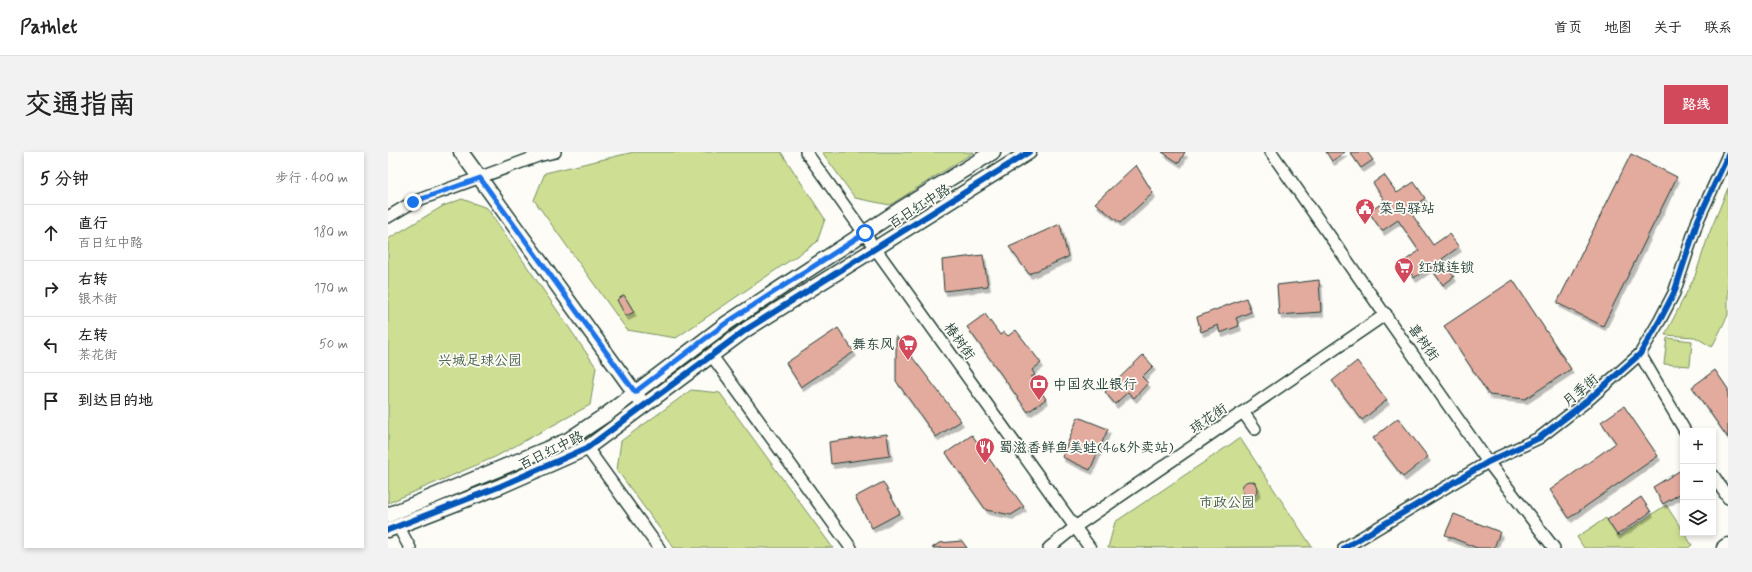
<!DOCTYPE html>
<html lang="zh">
<head>
<meta charset="utf-8">
<style>
	:root { --surface:#fff; --page:#f2f2f2; --text:#222; --muted:#767676; --line:#e0e0e0; --accent:#d1495b }
	body { margin:0; font-family:Mynerve,"LXGW WenKai TC",sans-serif; background:var(--page); color:var(--text) }
	.controls { position:absolute; right:12px; bottom:12px; display:grid; overflow:hidden; border-radius:0px; box-shadow:0 2px 6px #0003 }
	.controls button { width:36px; height:36px; display:grid; place-items:center; padding:0; border:0; border-bottom:1px solid var(--line); background:var(--surface); color:var(--text); font:20px sans-serif }
	.stop { position:absolute; width:12px; height:12px; margin:-9px; border:3px solid #1a73e8; border-radius:50%; background:#fff }
	.stop.end { background:#1a73e8; border-color:#fff; box-shadow:0 1px 4px #0008 }
	.list { margin:0; padding:0; list-style:none }
	h2 { display:flex; justify-content:space-between; align-items:center; height:52px; margin:0; padding:0 16px; font-size:17px }
	h2 small { font-size:13px; font-weight:400; color:var(--muted) }
	.list li { display:grid; grid-template-columns:26px 1fr auto; gap:12px; align-items:center; box-sizing:border-box; height:56px; padding:0 16px; border-top:1px solid var(--line) }
	.list b { display:block; font-size:15px; white-space:nowrap }
	.list p { margin:0; font-size:13px; white-space:nowrap; color:var(--muted) }
	.list em { font-size:13px; font-style:normal; color:var(--muted) }
	.icon { flex:none; width:22px; height:22px; fill:none; stroke:currentColor; stroke-width:2; stroke-linecap:round; stroke-linejoin:round }
	.map { position:relative; flex:none; width:1340px; height:396px; overflow:hidden; border-radius:0px }
	header { display:flex; align-items:center; gap:24px; box-sizing:border-box; height:56px; padding:0 20px; background:var(--surface); border-bottom:1px solid var(--line) }
	header strong { font-size:19px }
	nav { display:flex; gap:22px; margin-inline-start:auto; font-size:14px }
	.intro { display:flex; align-items:center; justify-content:space-between; box-sizing:border-box; height:96px; padding:0 24px }
	h1 { margin:0; font-size:28px }
	.button { padding:10px 18px; border-radius:0px; background:var(--accent); color:#fff; font-size:14px; font-weight:700 }
	main { display:flex; gap:24px; padding:0 24px }
	aside { flex:1; background:var(--surface); border-radius:0px; box-shadow:0 2px 6px #0003 }
	.map>svg:first-child { display:block }
	.green { fill:#cedf93; stroke:#768e64 }
	.building { fill:#e3aa9e; stroke:#1f3d34; filter:url(#shadow) }
	.lines { fill:none; stroke-linecap:round; stroke-linejoin:round }
	.minor-casing { stroke:#1f3d34; stroke-width:14 }
	.tertiary-casing { stroke:#1f3d34; stroke-width:17 }
	.secondary-casing { stroke:#1f3d34; stroke-width:19 }
	.minor { stroke:#fdfcf7; stroke-width:11 }
	.tertiary { stroke:#fdfcf7; stroke-width:14 }
	.secondary { stroke:#fdfcf7; stroke-width:16 }
	.cycleway-casing { stroke:#fdfcf7; stroke-width:8 }
	.cycleway { stroke:#0057b8; stroke-width:6 }
	.route { stroke:#1a73e8; stroke-width:5 }
	.labels { text-anchor:middle; stroke-width:3.5; stroke-linejoin:round; paint-order:stroke }
	.street-label { font-size:14px; fill:#1f3d34; stroke:#fdfcf7 }
	.poi-label { font-size:14px; fill:#1f3d34; stroke:#fdfcf7; text-anchor:start }
	.park-label { font-size:14px; fill:#425d47; stroke:#fdfcf7 }
</style>
</head>
<body>
<header>
<strong>Pathlet</strong>
<nav><a>首页</a><a>地图</a><a>关于</a><a>联系</a></nav>
</header>
<div class="intro"><h1>交通指南</h1><a class="button">路线</a></div>
<main>
<aside>
<h2>5 分钟<small>步行 · 400 m</small></h2>
<ul class="list">
<li><svg class="icon" aria-label="ahead" viewBox="0 0 24 24"><path d="M12 20V5M6 11l6-6 6 6"/></svg><div><b>直行</b><p>百日红中路</p></div><em>180 m</em></li>
<li><svg class="icon" aria-label="right" viewBox="0 0 24 24"><path d="M7 20v-9h11M14 6l5 5-5 5"/></svg><div><b>右转</b><p>银木街</p></div><em>170 m</em></li>
<li><svg class="icon" aria-label="left" viewBox="0 0 24 24"><path d="M17 20v-9H6M10 6l-5 5 5 5"/></svg><div><b>左转</b><p>茶花街</p></div><em>50 m</em></li>
<li><svg class="icon" aria-label="arrive" viewBox="0 0 24 24"><path d="M6 21V4h12l-3 4 3 4H6"/></svg><div><b>到达目的地</b></div></li>
</ul>
</aside>
<div class="map">
<svg width="1340" height="396" viewBox="0 0 1340 396">
	<defs>
		<filter id="shadow"><feDropShadow dx="2.5" dy="4.5" stdDeviation="0" flood-color="#0004"/></filter>
	</defs>
	<rect width="100%" height="100%" fill="#fdfcf7"/>
	<filter id="ink" filterUnits="userSpaceOnUse"><feTurbulence type="fractalNoise" baseFrequency=".025" numOctaves="2"/><feDisplacementMap in="SourceGraphic" scale="8" xChannelSelector="R" yChannelSelector="G"/><feConvolveMatrix kernelMatrix="1 2 1 2 8 2 1 2 1" color-interpolation-filters="sRGB"/></filter>
	<g filter="url(#ink)">
		<g class="green">
			<path d="M246,0H393L437,67L429,90L288,186L239,178L146,48L157,21Z"/>
			<path d="M434,0H586L502,53L467,46Z"/>
			<path d="M1340,36V163L1324,195L1307,185L1277,183L1307,124L1321,82Z"/>
			<path d="M74,47L99,56L208,215L202,253L107,305L0,351V87L55,54Z"/>
			<path d="M1279,186L1304,189L1302,214L1276,212Z"/>
			<path d="M303,238L332,241L445,396H286L229,318L233,289Z"/>
			<path d="M852,286L924,395L720,396L727,370Z"/>
			<path d="M1278,353L1304,393L1300,396H1196L1189,385L1218,366L1231,384Z"/>
		</g>
		<g class="building">
			<path d="M774,0H797L791,11Z"/>
			<path d="M938,0H957L944,9Z"/>
			<path d="M962,0H979L985,8L973,16Z"/>
			<path d="M1243,2L1289,25L1215,174L1169,151Z"/>
			<path d="M748,13L765,41L732,71L707,51Z"/>
			<path d="M996,23L1009,41L1026,30L1037,46L1021,58L1045,93L1061,82L1071,95L1054,107L1066,125L1055,133L1042,115L1026,126L1015,110L1031,99L1010,68L994,79L981,60L997,49L985,31Z"/>
			<path d="M672,72L680,105L641,122L621,95Z"/>
			<path d="M595,103L600,134L556,139L554,108Z"/>
			<path d="M931,128L933,160L891,163L889,133Z"/>
			<path d="M1125,128L1183,217L1137,247L1101,243L1056,174Z"/>
			<path d="M236,143L246,160L238,164L229,148Z"/>
			<path d="M858,146L863,160L848,166L851,174L832,181L830,173L813,180L809,165Z"/>
			<path d="M597,162L612,183L616,180L620,184L628,178L653,211L644,218L647,223L643,225L658,247L640,260L579,175Z"/>
			<path d="M450,176L466,200L413,235L398,211Z"/>
			<path d="M508,184L573,269L548,285L508,229Z"/>
			<path d="M755,203L765,214L754,225L760,231L746,246L740,240L727,252L717,240Z"/>
			<path d="M969,209L999,248L974,268L944,229Z"/>
			<path d="M1327,218L1340,237V286L1304,235Z"/>
			<path d="M1236,254L1270,304L1181,366L1162,338L1228,291L1213,270Z"/>
			<path d="M690,265L720,277L702,318L674,305Z"/>
			<path d="M1010,266L1040,305L1015,325L985,286Z"/>
			<path d="M499,282L502,304L443,312L441,290Z"/>
			<path d="M584,283L636,355L623,363L598,358L558,301Z"/>
			<path d="M1293,318L1295,321V340L1275,352L1265,335Z"/>
			<circle cx="862" cy="337" r="8"/>
			<path d="M495,330L512,361L484,376L467,345Z"/>
			<path d="M1253,345L1263,360L1229,383L1219,368Z"/>
			<path d="M1066,362L1112,380L1106,396H1089L1057,383Z"/>
			<path d="M574,389L579,396H544L551,391Z"/>
		</g>
		<g class="lines">
			<defs>
				<g id="minor">
					<path d="M418,0L702,396"/>
					<path d="M883,0L1100,310L1166,396"/>
					<path d="M0,65L25,50L150,4L167,0"/>
					<path d="M1252,202L1297,279"/>
					<path d="M324,204L463,396"/>
					<path d="M855,260L867,277"/>
					<path d="M199,296L271,396"/>
					<path d="M1325,323L1340,346"/>
					<path d="M10,374L22,396"/>
					<path d="M661,396L687,375L998,162"/>
					<path d="M956,396L1100,310L1151,286L1199,249L1252,202L1272,168L1286,141L1310,68L1340,3"/>
				</g>
				<g id="tertiary">
					<path d="M73,0L252,248"/>
					<path d="M0,363L180,288L219,262L339,171L511,58L605,0"/>
					<path d="M0,378L113,334L199,296L359,177L641,0"/>
				</g>
				<path id="secondary" d="M1337,396L1340,394"/>
			</defs>
			<use href="#minor" class="minor-casing"/>
			<use href="#tertiary" class="tertiary-casing"/>
			<use href="#secondary" class="secondary-casing"/>
			<use href="#minor" class="minor"/>
			<use href="#tertiary" class="tertiary"/>
			<use href="#secondary" class="secondary"/>
			<defs>
				<g id="cycleway">
					<path d="M0,378L113,334L199,296L359,177L641,0"/>
					<path d="M956,396L1100,310L1151,286L1199,249L1252,202L1272,168L1286,141L1310,68L1340,3"/>
				</g>
			</defs>
			<use href="#cycleway" class="cycleway-casing"/>
			<use href="#cycleway" class="cycleway"/>
		</g>
	</g>
	<g class="lines" filter="url(#ink)">
		<path class="route" d="M25,50L92,26L247,240L338,171L477,81"/>
	</g>
	<defs>
		<symbol id="civic-pin" viewBox="-11 -11 22 30"><path d="M0 17L-7.5 6A9.5 9.5 0 1 1 7.5 6Z" fill="#d1495b" stroke="#fdfcf7"/><path d="M-.6-6.5H3V-4.5H.6V-3L4-1V1h2V6H-6V1h2V-1L-.6-3ZM-1.2 2.5V6h2.4V2.5Z" fill="#fff"/></symbol>
		<symbol id="supermarket-pin" viewBox="-11 -11 22 30"><path d="M0 17L-7.5 6A9.5 9.5 0 1 1 7.5 6Z" fill="#d1495b" stroke="#fdfcf7"/><path d="M-6-5.5h2.5l.6 2H6L4.5 2H-2.5L-4.4-4H-6ZM-1.5 3.2a1.3 1.3 0 1 0 .1 0ZM3 3.2a1.3 1.3 0 1 0 .1 0Z" fill="#fff"/></symbol>
		<symbol id="bank-pin" viewBox="-11 -11 22 30"><path d="M0 17L-7.5 6A9.5 9.5 0 1 1 7.5 6Z" fill="#d1495b" stroke="#fdfcf7"/><path d="M-6-4H6V4H-6ZM0-2.3a2.3 2.3 0 1 0 0 4.6a2.3 2.3 0 1 0 0-4.6Z" fill="#fff"/></symbol>
		<symbol id="restaurant-pin" viewBox="-11 -11 22 30"><path d="M0 17L-7.5 6A9.5 9.5 0 1 1 7.5 6Z" fill="#d1495b" stroke="#fdfcf7"/><path d="M-5-6h1v4h1v-4h1v4h1v-4h1v5L-1.5 .5V6h-2V.5L-5-1ZM5-6V6H3V1.5H1.5Q1.5-4 5-6Z" fill="#fff"/></symbol>
	</defs>
	<g fill-rule="evenodd">
		<use href="#civic-pin" x="966" y="45" width="22" height="30"/>
		<use href="#supermarket-pin" x="1005" y="104" width="22" height="30"/>
		<use href="#supermarket-pin" x="509" y="181" width="22" height="30"/>
		<use href="#bank-pin" x="640" y="221" width="22" height="30"/>
		<use href="#restaurant-pin" x="586" y="284" width="22" height="30"/>
	</g>
	<g class="labels">
		<g class="street-label">
			<text transform="translate(531 54) rotate(-32)" y="5">百日红中路</text>
			<text transform="translate(572 189) rotate(55)" y="5">椿树街</text>
			<text transform="translate(1036 190) rotate(55)" y="5">喜树街</text>
			<text transform="translate(1192 238) rotate(-40)" y="5">月季街</text>
			<text transform="translate(820 266) rotate(-34)" y="5">琼花街</text>
			<text transform="translate(163 298) rotate(-26)" y="5">百日红中路</text>
		</g>
		<g class="poi-label">
			<text x="991" y="61">菜鸟驿站</text>
			<text x="1030" y="120">红旗连锁</text>
			<text x="506" y="197" text-anchor="end">舞东风</text>
			<text x="665" y="237">中国农业银行</text>
			<text x="611" y="300">蜀滋香鲜鱼美蛙(468外卖站)</text>
		</g>
		<g class="park-label">
			<text x="92" y="213">兴城足球公园</text>
			<text x="839" y="355">市政公园</text>
		</g>
	</g>
</svg>
<div class="controls">
<button>+</button>
<button>−</button>
<button><svg class="icon" aria-label="layers" viewBox="0 0 24 24"><path d="M12 4l9 5-9 5-9-5zM3 14l9 5 9-5"/></svg></button>
</div>
<div class="stop" style="left:477px;top:81px"></div>
<div class="stop end" style="left:25px;top:50px"></div>
</div>
</main>
</body>
</html>
